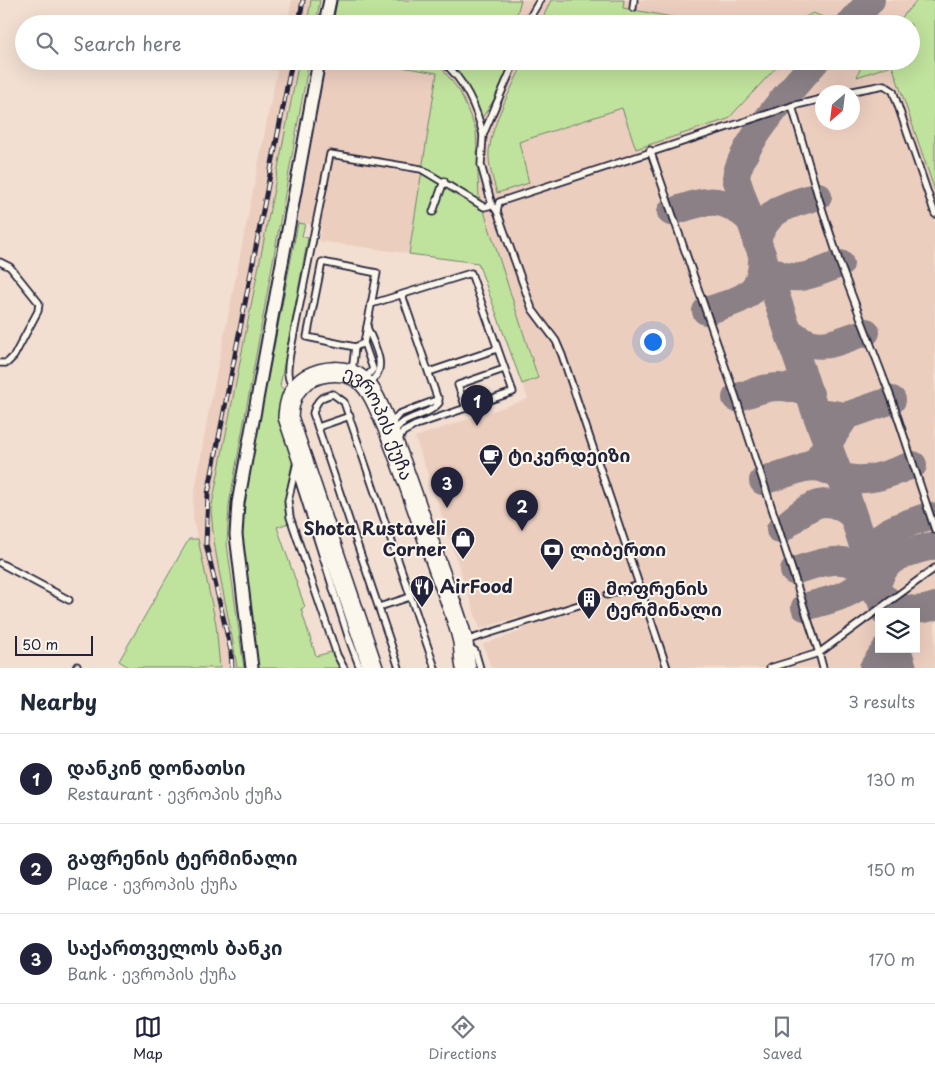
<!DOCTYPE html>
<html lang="en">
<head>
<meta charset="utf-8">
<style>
	:root { --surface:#fff; --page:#f2f2f3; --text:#1f2937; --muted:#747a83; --line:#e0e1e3; --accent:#22223b }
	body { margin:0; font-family:"Playpen Sans","Noto Sans Georgian",sans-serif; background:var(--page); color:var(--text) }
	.controls { position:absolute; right:15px; bottom:15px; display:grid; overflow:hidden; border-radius:0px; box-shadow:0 5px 20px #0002 }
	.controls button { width:45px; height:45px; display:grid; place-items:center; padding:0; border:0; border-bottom:1px solid var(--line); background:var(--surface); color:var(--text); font:25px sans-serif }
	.compass { position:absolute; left:815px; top:85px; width:45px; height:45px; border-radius:50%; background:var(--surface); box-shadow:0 5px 20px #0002; rotate:208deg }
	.scale { position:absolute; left:15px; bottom:12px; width:78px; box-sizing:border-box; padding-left:5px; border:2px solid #22223b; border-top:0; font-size:14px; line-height:18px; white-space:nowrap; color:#22223b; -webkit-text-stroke:4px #fbf7ec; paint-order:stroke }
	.you { position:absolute; left:652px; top:341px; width:18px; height:18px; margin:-12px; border:4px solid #fff; border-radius:50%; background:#1a73e8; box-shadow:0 0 0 8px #1a73e833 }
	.badge { display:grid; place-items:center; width:32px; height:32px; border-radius:50%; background:var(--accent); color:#fff; font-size:16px; font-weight:700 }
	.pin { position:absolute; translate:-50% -41px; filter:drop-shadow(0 1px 2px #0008) }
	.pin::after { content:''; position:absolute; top:26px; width:18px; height:15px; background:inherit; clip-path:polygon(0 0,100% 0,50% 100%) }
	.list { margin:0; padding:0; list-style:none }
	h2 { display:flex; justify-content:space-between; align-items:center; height:65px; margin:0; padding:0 20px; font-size:21px }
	h2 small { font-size:16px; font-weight:400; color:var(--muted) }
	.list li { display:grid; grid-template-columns:32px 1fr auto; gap:15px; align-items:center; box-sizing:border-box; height:90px; padding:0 20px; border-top:1px solid var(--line) }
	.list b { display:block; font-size:19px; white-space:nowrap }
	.list p { margin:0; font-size:16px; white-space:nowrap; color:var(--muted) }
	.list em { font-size:16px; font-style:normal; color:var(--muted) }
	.icon { flex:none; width:28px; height:28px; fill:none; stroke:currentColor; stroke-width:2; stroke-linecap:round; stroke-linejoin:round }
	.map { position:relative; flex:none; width:935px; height:668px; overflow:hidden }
	.search { position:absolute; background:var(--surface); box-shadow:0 5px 20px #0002; left:15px; right:15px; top:15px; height:55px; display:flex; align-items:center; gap:12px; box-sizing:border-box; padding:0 18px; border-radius:28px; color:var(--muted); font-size:19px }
	.sheet { height:335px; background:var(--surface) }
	nav { display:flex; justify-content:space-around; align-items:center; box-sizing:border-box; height:70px; border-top:1px solid var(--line); background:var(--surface); font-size:14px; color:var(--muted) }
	nav a { display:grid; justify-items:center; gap:2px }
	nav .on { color:var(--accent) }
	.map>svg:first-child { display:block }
	.built { fill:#eccebf; fill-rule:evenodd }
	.green { fill:#bfe29c; stroke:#70826c }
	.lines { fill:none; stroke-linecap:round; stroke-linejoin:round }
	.taxiway { stroke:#8a8086; stroke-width:28 }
	.lane-casing { stroke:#22223b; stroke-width:9 }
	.street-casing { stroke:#22223b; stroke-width:15 }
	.primary-casing { stroke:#22223b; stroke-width:22 }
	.lane { stroke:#fbf7ec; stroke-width:5.5 }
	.street { stroke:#fbf7ec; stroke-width:11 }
	.primary { stroke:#fbf7ec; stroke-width:19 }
	.rail-casing { stroke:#22223b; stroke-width:5 }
	.rail { stroke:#fbf7ec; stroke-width:3; stroke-dasharray:9; stroke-linecap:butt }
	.labels { text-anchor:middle; stroke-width:4; stroke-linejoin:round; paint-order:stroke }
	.street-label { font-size:18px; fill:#22223b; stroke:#fbf7ec }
	.poi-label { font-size:18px; font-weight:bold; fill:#22223b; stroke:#fbf7ec; text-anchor:start }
</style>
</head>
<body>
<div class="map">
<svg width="935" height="668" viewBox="0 0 935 668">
	<rect width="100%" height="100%" fill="#f2dfd2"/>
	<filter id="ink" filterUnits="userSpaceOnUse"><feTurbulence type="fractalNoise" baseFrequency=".02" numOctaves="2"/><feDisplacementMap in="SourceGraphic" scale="10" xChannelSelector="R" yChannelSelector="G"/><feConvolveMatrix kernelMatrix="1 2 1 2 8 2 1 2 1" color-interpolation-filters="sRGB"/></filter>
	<g filter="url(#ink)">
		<g class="built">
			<path d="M292,0H311L307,24H287Z"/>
			<path d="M337,0H935V668H491L483,644L522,631L518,617L480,629L415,437L528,399L478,263L319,241L322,226L298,223L326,61H911V24H333ZM822,92H852V122H822ZM879,612H916V649H879Z"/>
			<path d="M279,61H299L211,510L237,668H220L216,624L193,519V502L208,415Z"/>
		</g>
		<g class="green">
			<path d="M311,0H320L316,24H307Z"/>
			<path d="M337,0H521L514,24H333Z"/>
			<path d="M551,0H624L623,8L710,24H540Z"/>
			<path d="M917,0H935V191L892,65L857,77L863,61H911V24H896Z"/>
			<path d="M813,13L823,17L816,24H791Z"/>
			<path d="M299,61H309L229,505L227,544L244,668H237C230,615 214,563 211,510Z"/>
			<path d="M390,61H431L441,67L460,92L476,130L479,196L538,378L522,384L478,263L409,254L437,73L390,65Z"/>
			<path d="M446,61H511L499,92L482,118L465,86Z"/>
			<path d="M524,61H782L728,119L636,149L622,108L519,142L529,183L497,193C493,180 488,165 489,151C493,119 511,91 524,61Z"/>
			<path d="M298,223L305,224L302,236L308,238L280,386L287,393L293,458L284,506L289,523L277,527L305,607L301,609L316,656L331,652L340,668H256L242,546L243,505Z"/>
			<path d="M189,539H198L216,624L220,668H130L119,661Z"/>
		</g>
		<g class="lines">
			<g class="taxiway">
				<path d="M850,24L871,0"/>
				<path d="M816,61C793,87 740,145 736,178L813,405L844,488L885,612"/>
				<path d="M671,212C704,201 721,193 749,219"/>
				<path d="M756,241C769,207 786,206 818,196"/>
				<path d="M767,268C795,286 812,274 840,264"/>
				<path d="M706,311C739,300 764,297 762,255"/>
				<path d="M788,330C817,356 834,342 866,332"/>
				<path d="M736,398C766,387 779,382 810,394"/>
				<path d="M827,413L846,416L892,400"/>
				<path d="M804,468C826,464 830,475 848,478C871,483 892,472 913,465"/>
				<path d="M763,481L804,468L817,460L846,416"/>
				<path d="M780,530C805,510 822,489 852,515"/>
				<path d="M935,545C905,554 881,555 876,592C895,607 911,615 935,606"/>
				<path d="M866,560C874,530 904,525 929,516"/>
				<path d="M794,571C823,562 847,551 871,576"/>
				<path d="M805,607C827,600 866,595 868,567"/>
				<path d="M897,649L903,668"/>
				<path d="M873,668L886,649"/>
			</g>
			<defs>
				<g id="lane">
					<path d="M633,8L634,0"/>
					<path d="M526,24L540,0"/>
					<path d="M442,61C464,79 477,108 483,135"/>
					<path d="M515,61L483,135L481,165L492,205L497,211L532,309L556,341L562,355L667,668"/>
					<path d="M848,92L884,85L893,91L935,214"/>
					<path d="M792,106L822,99"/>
					<path d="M650,150L736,398L819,653L935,568"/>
					<path d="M497,211L499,202L792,106L818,196L840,264L892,400L935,530"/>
					<path d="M433,212L444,181"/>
					<path d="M0,262L10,267L39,303L38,311L14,356L7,363H0"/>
					<path d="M322,262L377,273L364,343L355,347L307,337Z"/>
					<path d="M371,304L471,273L513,392L416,425L403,432L398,441"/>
					<path d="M367,327C375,347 390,369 368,384"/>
					<path d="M364,343L373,369L365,379"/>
					<path d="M352,372L355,347"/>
					<path d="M429,372L497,349"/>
					<path d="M294,388C285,378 288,366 290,353L330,154L421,169L484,207L492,205"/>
					<path d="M466,408L458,385L504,369"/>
					<path d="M391,424L399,414L439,399"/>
					<path d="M318,427L350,416"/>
					<path d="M394,433C403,414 427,418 439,403L402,295"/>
					<path d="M297,462L288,501L290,517L337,655L344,668"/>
					<path d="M296,472L349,639L360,668"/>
					<path d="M0,563L69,600"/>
					<path d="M607,595L639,585"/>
					<path d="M379,607L410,597"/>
					<path d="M465,641L588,602"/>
					<path d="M469,647L475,651L480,668"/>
					<path d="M76,668L77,666"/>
					<path d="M399,668L313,413C317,400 320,397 333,394L344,402L435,668"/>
					<path d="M770,668L819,653L823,668"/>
				</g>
				<g id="street">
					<path d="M325,24L330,0"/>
					<path d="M252,668L236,535L238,503L319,61"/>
				</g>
				<g id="primary">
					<path id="s1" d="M373,668L288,417C289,401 293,388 307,379C323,370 346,368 361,380C374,391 380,411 387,426C405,471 420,517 436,562C445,588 457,615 463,642C464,650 464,659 466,668"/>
				</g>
			</defs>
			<use href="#lane" class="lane-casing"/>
			<use href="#street" class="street-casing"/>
			<use href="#primary" class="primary-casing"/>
			<use href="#lane" class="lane"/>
			<use href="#street" class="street"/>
			<use href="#primary" class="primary"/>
			<defs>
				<g id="rail">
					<path d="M299,24L303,0"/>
					<path d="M232,668L231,651L206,544L208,494L292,61"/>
				</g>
			</defs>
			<use href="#rail" class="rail-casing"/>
			<use href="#rail" class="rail"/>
		</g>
	</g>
	<defs>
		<symbol id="cafe-pin" viewBox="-11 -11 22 30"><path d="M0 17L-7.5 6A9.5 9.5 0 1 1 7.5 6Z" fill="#22223b" stroke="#fbf7ec"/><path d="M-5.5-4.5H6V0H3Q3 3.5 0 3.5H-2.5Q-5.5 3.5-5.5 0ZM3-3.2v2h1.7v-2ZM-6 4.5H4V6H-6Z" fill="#fff"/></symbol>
		<symbol id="shop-pin" viewBox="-11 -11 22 30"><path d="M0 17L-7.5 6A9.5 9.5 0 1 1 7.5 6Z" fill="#22223b" stroke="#fbf7ec"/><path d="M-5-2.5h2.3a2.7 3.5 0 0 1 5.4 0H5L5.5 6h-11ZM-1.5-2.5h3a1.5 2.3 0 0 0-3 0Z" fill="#fff"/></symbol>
		<symbol id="bank-pin" viewBox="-11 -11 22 30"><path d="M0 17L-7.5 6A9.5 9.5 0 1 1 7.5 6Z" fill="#22223b" stroke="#fbf7ec"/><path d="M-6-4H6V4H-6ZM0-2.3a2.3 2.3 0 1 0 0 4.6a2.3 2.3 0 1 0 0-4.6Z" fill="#fff"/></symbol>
		<symbol id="restaurant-pin" viewBox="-11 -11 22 30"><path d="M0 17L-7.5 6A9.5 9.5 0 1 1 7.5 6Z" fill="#22223b" stroke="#fbf7ec"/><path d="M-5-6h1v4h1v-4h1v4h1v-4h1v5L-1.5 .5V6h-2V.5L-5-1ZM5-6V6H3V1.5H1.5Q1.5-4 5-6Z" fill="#fff"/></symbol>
		<symbol id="building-pin" viewBox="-11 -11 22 30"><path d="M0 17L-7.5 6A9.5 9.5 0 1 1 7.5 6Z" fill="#22223b" stroke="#fbf7ec"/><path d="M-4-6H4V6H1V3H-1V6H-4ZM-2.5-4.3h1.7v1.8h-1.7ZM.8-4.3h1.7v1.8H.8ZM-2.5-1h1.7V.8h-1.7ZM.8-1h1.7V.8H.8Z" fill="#fff"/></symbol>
	</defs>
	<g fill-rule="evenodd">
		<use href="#cafe-pin" x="477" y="442" width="28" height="38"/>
		<use href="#shop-pin" x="449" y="525" width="28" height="38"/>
		<use href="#bank-pin" x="538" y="536" width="28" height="38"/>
		<use href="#restaurant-pin" x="408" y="573" width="28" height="38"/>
		<use href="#building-pin" x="575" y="585" width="28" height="38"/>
	</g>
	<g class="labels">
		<g class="street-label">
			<text dy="6" stroke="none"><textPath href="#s1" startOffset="412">ევროპის ქუჩა</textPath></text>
		</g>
		<g class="poi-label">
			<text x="508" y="462">ტიკერდეიზი</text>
			<text x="446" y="535" text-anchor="end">Shota Rustaveli<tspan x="446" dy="21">Corner</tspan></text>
			<text x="570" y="556">ლიბერთი</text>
			<text x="440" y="593">AirFood</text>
			<text x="606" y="595">მოფრენის<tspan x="606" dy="21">ტერმინალი</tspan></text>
		</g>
	</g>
</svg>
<div class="controls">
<button><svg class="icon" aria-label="layers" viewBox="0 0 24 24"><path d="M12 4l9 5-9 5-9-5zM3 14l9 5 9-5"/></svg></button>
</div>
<svg class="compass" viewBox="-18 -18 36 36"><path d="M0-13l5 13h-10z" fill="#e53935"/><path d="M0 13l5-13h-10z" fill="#747a83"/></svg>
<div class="scale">50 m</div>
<div class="you"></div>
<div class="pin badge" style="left:477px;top:426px">1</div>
<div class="pin badge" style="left:522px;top:531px">2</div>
<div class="pin badge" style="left:447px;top:508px">3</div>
<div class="search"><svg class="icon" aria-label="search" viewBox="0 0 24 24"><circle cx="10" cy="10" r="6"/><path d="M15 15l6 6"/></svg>Search here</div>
</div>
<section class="sheet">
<h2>Nearby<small>3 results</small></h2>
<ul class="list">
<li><span class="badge">1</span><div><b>დანკინ დონათსი</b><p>Restaurant · ევროპის ქუჩა</p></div><em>130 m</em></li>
<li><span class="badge">2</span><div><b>გაფრენის ტერმინალი</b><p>Place · ევროპის ქუჩა</p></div><em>150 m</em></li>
<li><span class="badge">3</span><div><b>საქართველოს ბანკი</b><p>Bank · ევროპის ქუჩა</p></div><em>170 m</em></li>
</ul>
</section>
<nav>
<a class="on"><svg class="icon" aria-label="map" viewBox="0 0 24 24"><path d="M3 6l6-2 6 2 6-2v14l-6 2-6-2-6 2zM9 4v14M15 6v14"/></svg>Map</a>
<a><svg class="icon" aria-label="directions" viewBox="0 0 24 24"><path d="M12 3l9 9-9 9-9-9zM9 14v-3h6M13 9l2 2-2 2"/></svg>Directions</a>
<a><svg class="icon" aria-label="saved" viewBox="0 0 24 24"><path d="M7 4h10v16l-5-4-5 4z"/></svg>Saved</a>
</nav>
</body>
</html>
